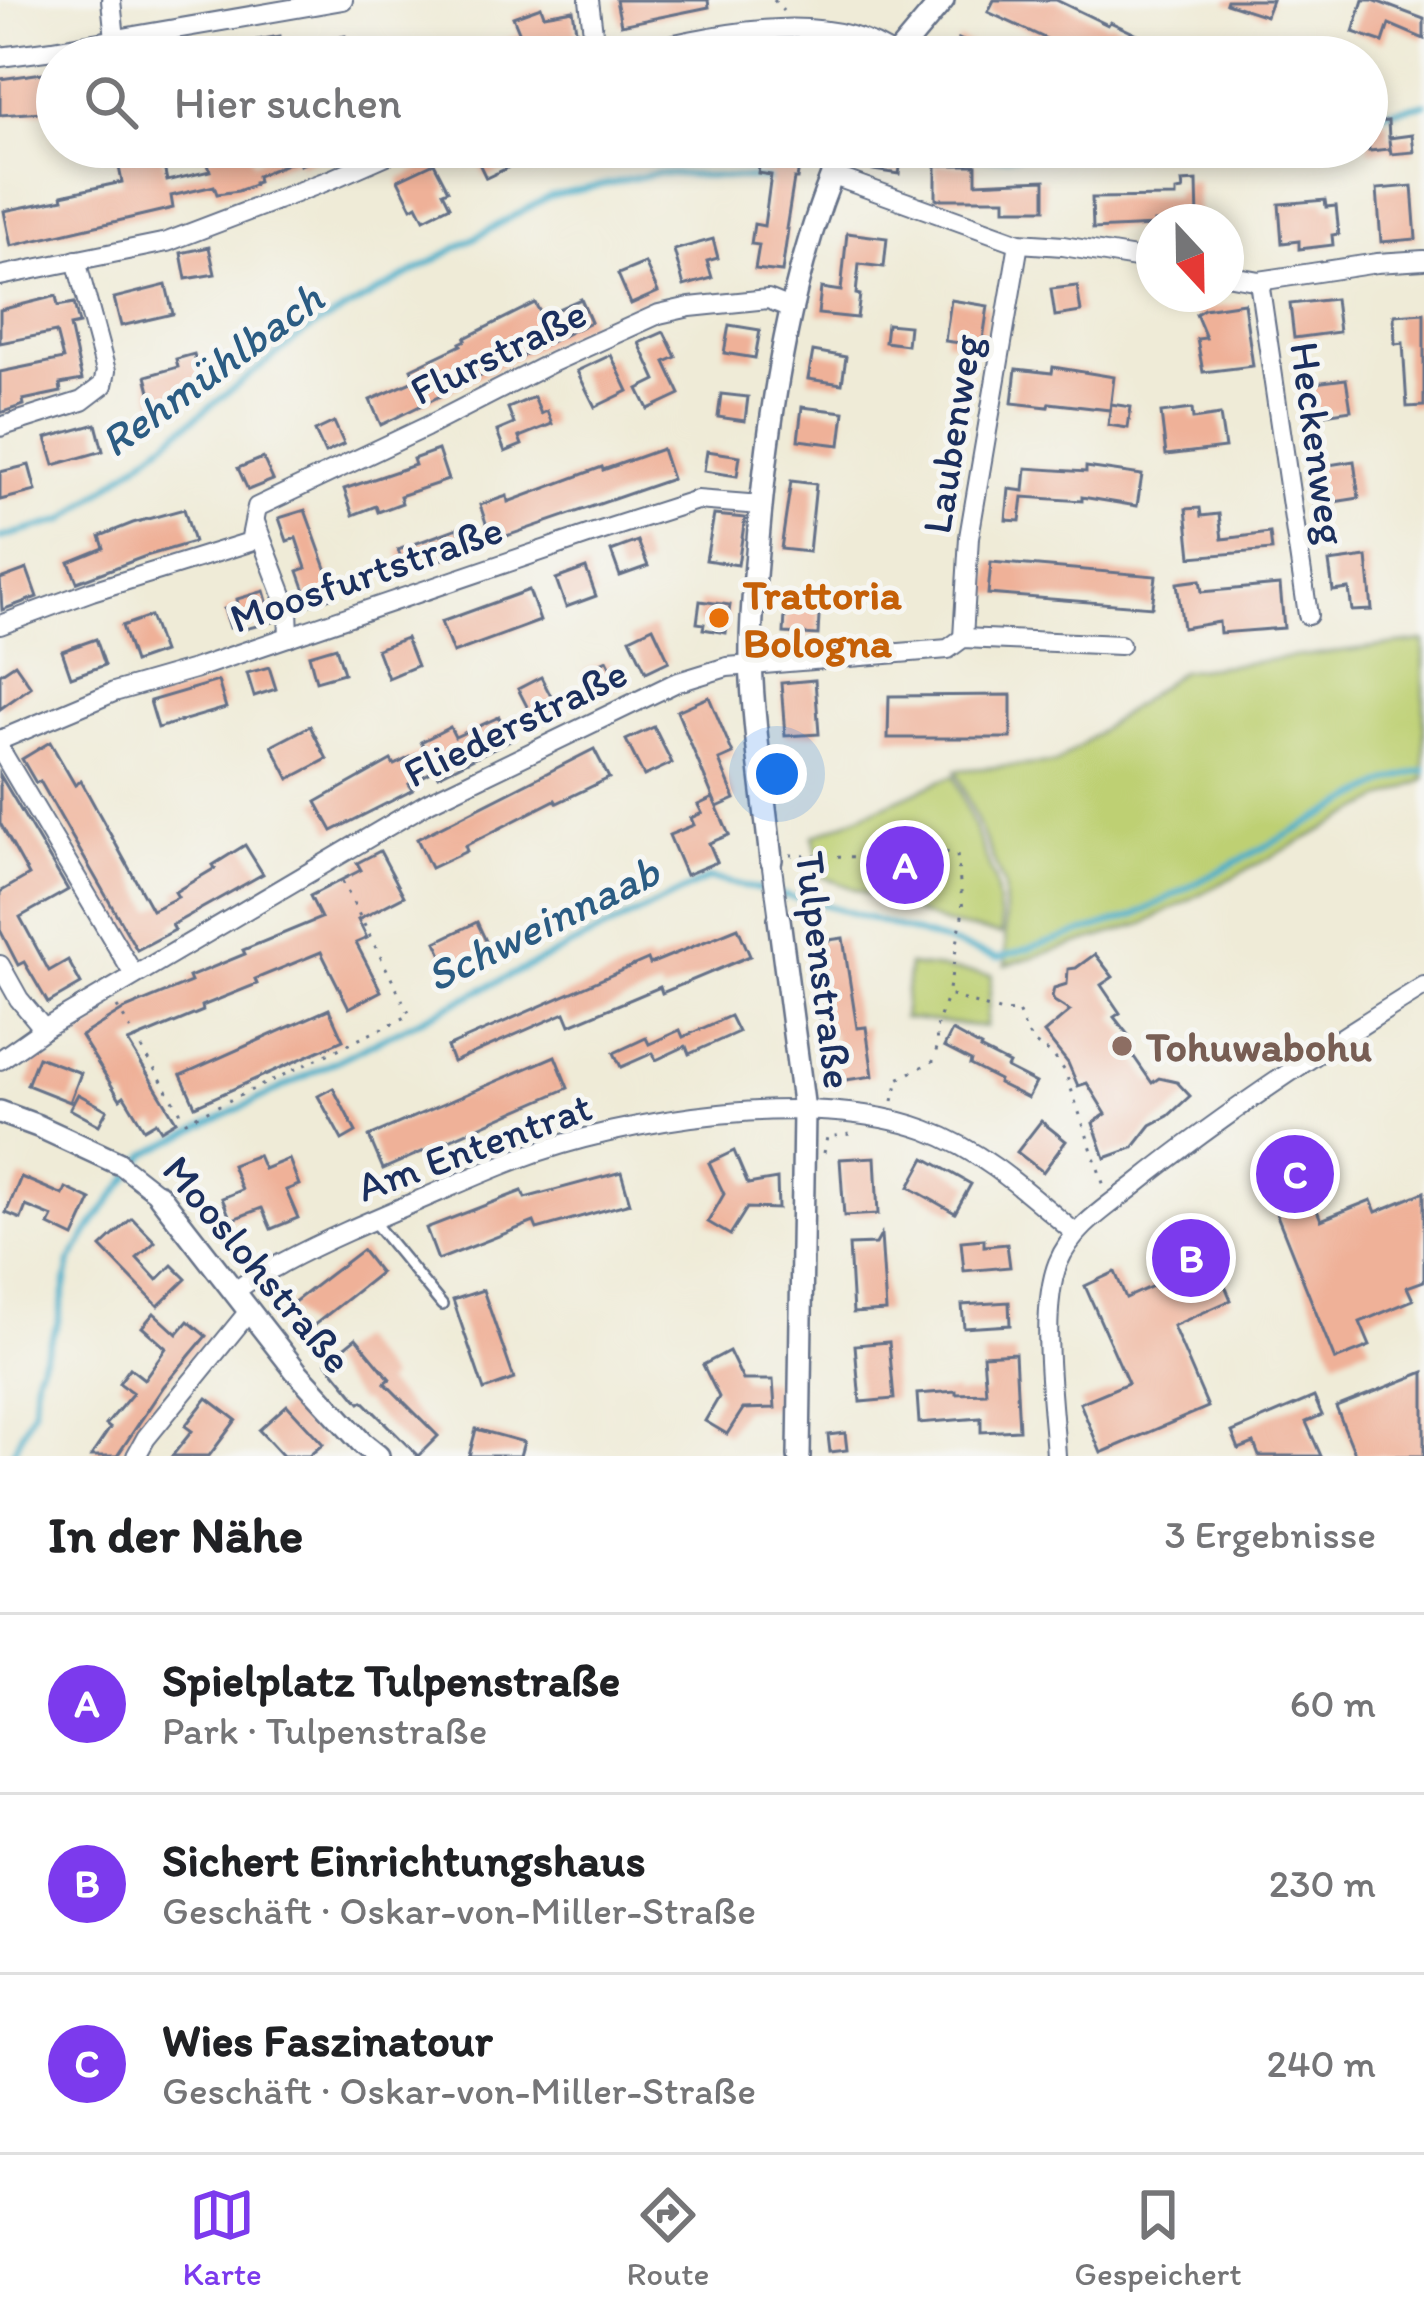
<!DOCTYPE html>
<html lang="de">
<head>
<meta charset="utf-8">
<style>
	:root { --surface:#fff; --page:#f6f6f6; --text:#202124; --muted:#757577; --line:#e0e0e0; --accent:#7c3aed }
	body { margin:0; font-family:Itim,sans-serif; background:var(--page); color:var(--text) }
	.compass { position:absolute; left:1136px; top:204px; width:108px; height:108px; border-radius:50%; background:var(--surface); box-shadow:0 6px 18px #0003; rotate:158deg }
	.you { position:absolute; left:777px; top:774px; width:42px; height:42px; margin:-30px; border:9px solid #fff; border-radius:50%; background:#1a73e8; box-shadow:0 0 0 18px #1a73e833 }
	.badge { display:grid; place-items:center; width:78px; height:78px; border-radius:50%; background:var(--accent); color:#fff; font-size:39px; font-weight:700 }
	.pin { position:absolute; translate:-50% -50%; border:6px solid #fff; box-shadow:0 3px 12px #0006 }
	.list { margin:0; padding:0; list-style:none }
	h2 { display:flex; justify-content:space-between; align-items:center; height:156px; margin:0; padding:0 48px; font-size:51px }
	h2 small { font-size:39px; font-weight:400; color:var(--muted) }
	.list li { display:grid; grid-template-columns:78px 1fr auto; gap:36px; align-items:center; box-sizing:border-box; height:180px; padding:0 48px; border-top:3px solid var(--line) }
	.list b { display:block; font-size:45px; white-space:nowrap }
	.list p { margin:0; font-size:39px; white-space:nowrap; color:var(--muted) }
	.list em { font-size:39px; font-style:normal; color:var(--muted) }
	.icon { flex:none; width:66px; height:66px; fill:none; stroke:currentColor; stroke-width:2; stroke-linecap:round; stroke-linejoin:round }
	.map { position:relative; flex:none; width:1424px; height:1456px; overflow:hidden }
	.search { position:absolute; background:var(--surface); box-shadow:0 6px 18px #0003; left:36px; right:36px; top:36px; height:132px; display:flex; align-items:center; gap:30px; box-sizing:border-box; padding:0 42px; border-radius:66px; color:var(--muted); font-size:45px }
	.sheet { height:696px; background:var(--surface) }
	nav { display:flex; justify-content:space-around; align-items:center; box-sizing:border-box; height:168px; border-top:3px solid var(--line); background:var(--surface); font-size:33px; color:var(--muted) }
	nav a { display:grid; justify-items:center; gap:6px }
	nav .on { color:var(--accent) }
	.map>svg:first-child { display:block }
	.green { fill:#bed073; stroke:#6c8068; stroke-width:3 }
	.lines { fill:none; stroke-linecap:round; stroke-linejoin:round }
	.stream { stroke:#4aafc9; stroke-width:6 }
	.building { fill:#efb198 }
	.service-casing { stroke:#657188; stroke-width:14 }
	.minor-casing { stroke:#657188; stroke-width:22 }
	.tertiary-casing { stroke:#657188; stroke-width:26 }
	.path { stroke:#657188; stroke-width:3; stroke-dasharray:3 9; stroke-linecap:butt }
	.service { stroke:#fff; stroke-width:9 }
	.minor { stroke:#fff; stroke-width:18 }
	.tertiary { stroke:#fff; stroke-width:21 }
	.food-dot { fill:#e8710a; stroke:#f6f6f2; stroke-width:4.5 }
	.education-dot { fill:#8d6e63; stroke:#f6f6f2; stroke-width:4.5 }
	.labels { text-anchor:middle; stroke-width:10; stroke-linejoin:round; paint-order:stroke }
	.street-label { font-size:42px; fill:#1b2f5e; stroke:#f6f6f2 }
	.food-label { font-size:42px; font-weight:bold; fill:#c56008; stroke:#f6f6f2; text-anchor:start }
	.education-label { font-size:42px; font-weight:bold; fill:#785e54; stroke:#f6f6f2; text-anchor:start }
	.water-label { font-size:45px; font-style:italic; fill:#2b5c83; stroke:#f6f6f2 }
</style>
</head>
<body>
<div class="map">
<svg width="1424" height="1456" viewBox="0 0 1424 1456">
	<rect width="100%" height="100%" fill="#f6f6f2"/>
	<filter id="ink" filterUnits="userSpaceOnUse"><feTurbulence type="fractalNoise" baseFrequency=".00833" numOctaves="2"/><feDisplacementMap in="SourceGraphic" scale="24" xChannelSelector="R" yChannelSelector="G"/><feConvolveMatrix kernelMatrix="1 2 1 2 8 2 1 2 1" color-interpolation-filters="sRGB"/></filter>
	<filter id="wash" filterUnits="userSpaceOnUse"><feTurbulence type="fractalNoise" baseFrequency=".004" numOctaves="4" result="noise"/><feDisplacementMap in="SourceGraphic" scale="48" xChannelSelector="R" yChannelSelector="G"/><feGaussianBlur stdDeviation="2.7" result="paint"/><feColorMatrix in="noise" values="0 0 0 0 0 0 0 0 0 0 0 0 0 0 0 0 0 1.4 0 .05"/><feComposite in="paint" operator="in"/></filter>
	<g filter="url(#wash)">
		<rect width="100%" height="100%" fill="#efebd7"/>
		<g class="green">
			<path d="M1424,641V780L1386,797L1143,924L1006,965L1004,886L956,770L1056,763L1181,671Z"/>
			<path d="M954,775L995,881L1002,935L946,924L823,877L813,836Z"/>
			<path d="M909,965L992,975L986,1027L903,1018Z"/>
		</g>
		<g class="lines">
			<g class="stream">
				<path d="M1367,116L1424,104"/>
				<path d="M895,147L990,158L1108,147"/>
				<path d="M0,538L65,520L304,333L548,197L657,173L778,180"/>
				<path d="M782,895L826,905L998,958L1134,916L1391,780L1424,770"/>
				<path d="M11,1456L34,1408L36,1375L58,1322L70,1262L98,1217L147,1154L709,878L770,892"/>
			</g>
		</g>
		<g id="blocks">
			<g class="building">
				<path d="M616,0H708L709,7L621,25Z"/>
				<path d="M994,0H1056L1108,25L1110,22L1144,38L1134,57H1086L988,12Z"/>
				<path d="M1227,0H1272L1266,16L1226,3Z"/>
				<path d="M1363,0H1373L1424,19V39L1389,24L1383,42L1353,32Z"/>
				<path d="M541,7L544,15L573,10L577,37L555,41L521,57H466L520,34L513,17Z"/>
				<path d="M280,36L283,57H207L206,49Z"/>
				<path d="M345,36L349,57H316L313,42Z"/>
				<path d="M959,39L999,57H951Z"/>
				<path d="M57,71V111L0,115V79Z"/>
				<path d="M1388,121L1389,138L1412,135L1414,152L1391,154L1389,140L1390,149L1369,151L1367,123Z"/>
				<path d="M115,147H160L167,181L210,171L206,157L239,147H248L253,163L290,147L344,148L300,165L298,159L257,176L258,182L254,183V185L238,191L217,194L214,186L171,196L173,208L11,246L4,211L63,199L62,195L122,182Z"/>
				<path d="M471,147H496L507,168L486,178Z"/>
				<path d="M870,150L902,154L899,174L867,169Z"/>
				<path d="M761,154L800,160L797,179H794L786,229H788L782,272L755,269L759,245L751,244L754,224L764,226L771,175L758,173Z"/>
				<path d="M434,163L448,190L443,192L450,206L424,219L417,205L412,208L398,180Z"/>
				<path d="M936,165H976V183L1045,180V209H1005V199H936Z"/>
				<path d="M1197,181L1198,222H1154V226L1093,229L1092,198L1176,197V191L1183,190L1182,182Z"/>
				<path d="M1412,186L1416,239L1381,242L1377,189Z"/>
				<path d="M1325,200L1326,207L1336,206L1339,234L1332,235L1333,245L1299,249V241L1282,243L1279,204Z"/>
				<path d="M847,233L887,238L884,267L859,264L856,294L860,295L857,318L818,314L821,288L841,291Z"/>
				<path d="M713,239L718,258L707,261L712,278L684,286L674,250Z"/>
				<path d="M209,247L215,274L186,279L181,253Z"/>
				<path d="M645,263L658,292L631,304L618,274Z"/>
				<path d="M166,285L173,314L121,326L114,298Z"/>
				<path d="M1077,286L1081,312L1055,316L1051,289Z"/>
				<path d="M56,296L58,306L74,303L79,324L70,326L82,380L60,384L61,392L23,400L24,405L0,413V372L63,359L56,332L0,343V310Z"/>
				<path d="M581,299L591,322L381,425L370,400L416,380L411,369L461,345L460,343L466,340L465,338L535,303L542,316Z"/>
				<path d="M1335,299L1339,332L1294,338L1290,304Z"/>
				<path d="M951,300L988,306L982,346L945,341Z"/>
				<path d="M1244,303L1253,366L1203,372L1197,339L1206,338L1196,314L1204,309Z"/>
				<path d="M1424,313V406L1407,407L1403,343L1395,344L1394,315Z"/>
				<path d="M887,324L909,326L907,345L885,342Z"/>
				<path d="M729,325L760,330L755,358L724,353Z"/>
				<path d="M664,332L676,357L665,362L680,394L648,409L638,389L656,380L639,343Z"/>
				<path d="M813,351L846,357L842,384L808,379Z"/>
				<path d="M194,354L202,384L186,388L188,394L153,403L146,376L178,367L176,359Z"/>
				<path d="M611,355L628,391L595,407L577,371Z"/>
				<path d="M1053,367L1114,377L1110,410L1049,403L1048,407L1012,403L1016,369L1052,373Z"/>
				<path d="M1346,379L1351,410L1304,417L1299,385Z"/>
				<path d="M721,394L748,397L745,421L718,417Z"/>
				<path d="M534,397L541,414L547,411L552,424L519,437L522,445L505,452L497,431L514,424L508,408Z"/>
				<path d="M1111,404L1131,407L1128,428L1108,425Z"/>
				<path d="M802,407L844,412L840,445L798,440Z"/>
				<path d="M1192,409L1193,419L1220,415L1225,448L1166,455L1161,413Z"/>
				<path d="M334,422L344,444L325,453L315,431Z"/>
				<path d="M96,424L103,451L54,465L46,438Z"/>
				<path d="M662,449L672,479L492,541L480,505L507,496L508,502L602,467L603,470Z"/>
				<path d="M438,450L448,480L400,496L402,503L378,512L376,506L353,515L344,489L415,465L413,459Z"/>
				<path d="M707,451L740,456L737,476L704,471Z"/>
				<path d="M263,458L273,480L248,490L238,468Z"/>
				<path d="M1354,461L1359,498L1315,505L1310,468Z"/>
				<path d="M29,465L36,491L0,500V472Z"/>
				<path d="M1086,467L1142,475L1137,506L1082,497V501L1023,497L1020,521L1006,520L1009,489L1024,491L1026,468L1086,472Z"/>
				<path d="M791,481L816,484L809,552L781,549Z"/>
				<path d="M1200,508L1201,516L1219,514L1222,539L1270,533L1272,550L1191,557L1186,509Z"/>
				<path d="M184,509L194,542L146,556L77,582L69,562L104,548L100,536L133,523Z"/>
				<path d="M305,510L336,596L310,605L298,571L306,568L296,538L287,541L279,518Z"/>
				<path d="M714,515L745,518L738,565L706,560Z"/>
				<path d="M458,528L466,551L406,572L398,550Z"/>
				<path d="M638,541L648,566L620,576L611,551Z"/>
				<path d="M1367,557L1372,610L1352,611L1349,589L1333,591L1329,562Z"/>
				<path d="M991,562L1156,576L1152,607L988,594Z"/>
				<path d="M586,568L596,596L566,607L556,579Z"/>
				<path d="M27,569L37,597L2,610L0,579Z"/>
				<path d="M1200,580L1202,592L1280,585L1284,628L1220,633L1219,622L1183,628L1177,583Z"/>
				<path d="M529,590L540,621L453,653L441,622Z"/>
				<path d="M264,591L273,622L245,629L244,624L230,628L224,609L238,605L237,599Z"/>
				<path d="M786,595L820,597L818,635L784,633Z"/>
				<path d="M700,601L730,605L726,633L703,629L704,624L697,623Z"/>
				<path d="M150,616L163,652L134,662L122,626Z"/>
				<path d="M653,627L669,661L646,672L630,638Z"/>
				<path d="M406,638L417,666L388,678L377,649Z"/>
				<path d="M96,639L105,665L71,677L62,651Z"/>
				<path d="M336,647L344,673L316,681L309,655Z"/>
				<path d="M607,660L619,685L595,697L582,672Z"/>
				<path d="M15,664L31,687L0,709V674Z"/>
				<path d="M269,667L276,689L254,696L247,673Z"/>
				<path d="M541,677L560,714L537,726L518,689Z"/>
				<path d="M815,680L819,734L785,736L781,683Z"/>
				<path d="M218,681L226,708L158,728L150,701Z"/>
				<path d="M1011,695V738H888L889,696Z"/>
				<path d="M709,697L733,754L719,760L735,799L717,807L677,711Z"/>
				<path d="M499,717L510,740L438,776L435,770L409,784L413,790L332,831L316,802L391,760L394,765L425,750L421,742L450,727L455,737Z"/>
				<path d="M310,726L327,759L289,779L272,746Z"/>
				<path d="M654,727L672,763L644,776L626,740Z"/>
				<path d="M50,742L75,785L81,781L152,910L178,897L175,892L215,868L213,865L245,845L263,874L172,925L175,930L137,950L40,781L36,783L22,759Z"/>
				<path d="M594,749L609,778L557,803L555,800L465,846L467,851L431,868L417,839Z"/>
				<path d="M0,775L68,890L20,917L49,971L68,960L81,984L48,1003L24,962L18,965L0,930V892L29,875L0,823Z"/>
				<path d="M713,798L729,835L709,843L717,862L686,875L669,835L694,825L691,818L702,813L698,805Z"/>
				<path d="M380,851L404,896L358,920L367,938L356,943L381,991L349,1008L321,952L255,979L257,984L202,1006L203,1011L128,1042L176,1121L161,1130L156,1122L144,1129L124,1096L120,1099L81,1036L123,1010L191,982L189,977L245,954L243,950L321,918L310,896L361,870L357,863Z"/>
				<path d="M477,922L495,960L453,979L436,942Z"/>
				<path d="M738,928L750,956L662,993L660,987L570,1025L565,1013L453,1062L447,1047L648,959L650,964Z"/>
				<path d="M843,938L857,1028L866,1027L873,1076L839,1081L833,1032L822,1033L808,943Z"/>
				<path d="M1095,954L1113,977L1101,985L1120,1013L1114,1017L1129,1036L1123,1041L1152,1083L1159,1078L1177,1082L1190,1096L1168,1116L1151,1125L1133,1148L1105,1158L1093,1123L1106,1114L1087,1083L1078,1086L1068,1063L1044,1033L1070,1011L1054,1001L1052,997L1054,988L1067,984L1068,969L1076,968Z"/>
				<path d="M329,1009L343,1040L195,1106L181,1075Z"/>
				<path d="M730,1016L738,1032L689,1054L686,1046L656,1060L653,1053L621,1067L614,1053L646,1038L649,1044L680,1030L683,1037Z"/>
				<path d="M952,1031L981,1047L980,1049L1009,1064L1007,1068L1036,1083L1028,1098L998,1083L999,1080L970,1065L971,1061L944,1047Z"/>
				<path d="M555,1056L568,1088L383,1169L369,1136Z"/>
				<path d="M38,1057L81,1073L70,1102L27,1085Z"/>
				<path d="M333,1088L356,1132L342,1140L318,1096Z"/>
				<path d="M78,1094L107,1110L99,1125L70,1109Z"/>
				<path d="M1041,1121L1066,1141L1043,1172L1017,1152Z"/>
				<path d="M734,1151L748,1184L777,1179L778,1209L747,1208L730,1235L708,1222L724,1194L709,1163Z"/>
				<path d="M258,1155L264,1169L289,1159L299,1185L286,1190L298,1218L271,1229L262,1208L231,1220L222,1198L242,1190L232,1165Z"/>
				<path d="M875,1157L878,1214L844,1216L840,1159Z"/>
				<path d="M925,1158L971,1184L955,1213L909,1187Z"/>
				<path d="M1299,1166L1321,1220L1371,1200L1376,1212L1424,1192V1281L1407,1287L1413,1300L1360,1322L1370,1346L1335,1360L1263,1180Z"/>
				<path d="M621,1172L630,1203L537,1229L534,1222L438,1260L426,1228L522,1191L525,1198Z"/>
				<path d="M21,1177L63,1195L66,1188L91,1200L74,1237L49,1225L53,1217L26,1206L21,1219L6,1213Z"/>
				<path d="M132,1218L155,1242L137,1258L157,1280L172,1265L186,1279L158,1306L101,1247Z"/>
				<path d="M1202,1231L1231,1300L1173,1326L1208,1407L1101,1453L1080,1403L1128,1383L1085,1286L1115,1272L1126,1298L1164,1281L1152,1253Z"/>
				<path d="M881,1235L886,1311L853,1313L849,1245L876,1244Z"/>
				<path d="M984,1239V1246L1007,1244L1010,1267L964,1271L961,1241Z"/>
				<path d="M362,1250L380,1273L308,1330L289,1306Z"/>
				<path d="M483,1290L514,1379L484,1390L453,1300Z"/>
				<path d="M1009,1302L1010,1325L964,1328L962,1305Z"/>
				<path d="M154,1313L177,1334L188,1321L206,1336L164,1386L117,1456H91L110,1428L106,1425L133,1393L119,1383L130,1368L144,1379L166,1348L142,1327Z"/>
				<path d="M356,1338L390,1379L385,1383L438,1436L418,1456L363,1401L360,1403L326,1362Z"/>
				<path d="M889,1342L894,1399L860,1402L855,1345Z"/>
				<path d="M729,1351L743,1380H773L775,1408L743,1409L727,1434L705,1421L719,1397L703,1365Z"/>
				<path d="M1015,1353L1019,1430L981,1432V1418L919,1423L917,1394L956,1391V1394L986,1393L983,1355Z"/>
				<path d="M1424,1372V1456H1356L1336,1407Z"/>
				<path d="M1314,1397L1322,1415L1306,1422L1321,1456H1259L1254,1443L1239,1449L1232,1432Z"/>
				<path d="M207,1398L236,1420L209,1456H172L192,1431L185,1426Z"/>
				<path d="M287,1405L323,1444L309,1456H283L259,1430Z"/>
				<path d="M476,1429L524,1442L520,1456H469Z"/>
				<path d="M845,1433L847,1450L830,1452L828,1435Z"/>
			</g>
		</g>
	</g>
	<g filter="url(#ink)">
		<use href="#blocks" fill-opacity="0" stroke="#657188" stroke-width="3"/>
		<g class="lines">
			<defs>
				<path id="service" d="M372,1220L442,1305"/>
				<g id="minor">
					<path d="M111,0L115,39"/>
					<path d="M589,0L596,57"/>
					<path d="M0,57L53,50L343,0"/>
					<path d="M613,57C696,41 821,2 895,57"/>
					<path d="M831,175L1019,243L1063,246L1154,261"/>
					<path d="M1226,275L1259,281L1377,263L1424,260"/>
					<path d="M0,276L167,242L332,179L405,147"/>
					<path d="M1259,281L1308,615"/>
					<path d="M0,427L82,401L103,385L106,371L76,260"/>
					<path d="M255,522L288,608L289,637"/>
					<path d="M0,625L92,591L250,542L257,507L426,427L553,362L659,314L690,307L768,299L793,309"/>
					<path d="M963,638L969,537L1019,243"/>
					<path d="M0,740L114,692L194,669L588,535L697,500L761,505"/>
					<path d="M0,749L134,975"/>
					<path d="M771,860L779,919"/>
					<path d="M0,965L19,999L44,1029"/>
					<path d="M0,1060L44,1029L429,802L675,683L727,667L948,649L963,638L1120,645"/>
					<path d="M118,1163L159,1195"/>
					<path d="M236,1291C249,1279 267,1272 282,1263C325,1240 370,1221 415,1202C448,1188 481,1173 515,1160C626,1118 813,1089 926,1130C984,1151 1030,1195 1075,1233"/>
					<path d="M136,1456L146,1438L250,1310"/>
					<path d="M1056,1456C1053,1403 1039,1311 1058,1263C1072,1228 1107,1207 1135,1185C1226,1112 1325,1047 1424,986"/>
				</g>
				<g id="tertiary">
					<path d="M895,57L943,0"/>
					<path d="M771,860C764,794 753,726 751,659C750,619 755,580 758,540C769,411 790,266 844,147"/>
					<path d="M779,919L804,1110L799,1456"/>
					<path d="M0,1112L38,1126L118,1163"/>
					<path d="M159,1195L296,1371L363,1444L378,1456"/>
				</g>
			</defs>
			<use href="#service" class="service-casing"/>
			<use href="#minor" class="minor-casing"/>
			<use href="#tertiary" class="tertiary-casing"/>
			<g class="path">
				<path d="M774,0L783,11"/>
				<path d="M790,855C820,854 849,858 879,857C907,856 929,846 957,855L963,910L948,995L1002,1012L1018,1011L1026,1031L1033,1042L1052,1054L1065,1071L1104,1186"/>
				<path d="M117,1007L186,1121L410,1015L340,877"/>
				<path d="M893,1101L898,1079L933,1061L937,1048L936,1028L947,997"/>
				<path d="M824,1153L827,1137L850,1134"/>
			</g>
			<use href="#service" class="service"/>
			<use href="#minor" class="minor"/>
			<use href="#tertiary" class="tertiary"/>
		</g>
	</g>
	<circle class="food-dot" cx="719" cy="618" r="12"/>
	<circle class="education-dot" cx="1122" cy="1046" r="12"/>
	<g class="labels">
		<g class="street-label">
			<text transform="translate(498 351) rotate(-26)" y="15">Flurstraße</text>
			<text transform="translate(951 434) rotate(-81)" y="15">Laubenweg</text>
			<text transform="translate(1319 443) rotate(82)" y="15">Heckenweg</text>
			<text transform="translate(366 573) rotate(-19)" y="15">Moosfurtstraße</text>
			<text transform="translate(515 722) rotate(-26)" y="15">Fliederstraße</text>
			<text transform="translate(825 970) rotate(83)" y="15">Tulpenstraße</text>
			<text transform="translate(474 1146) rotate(-20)" y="15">Am Ententrat</text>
			<text transform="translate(258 1264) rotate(50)" y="15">Mooslohstraße</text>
		</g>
		<g class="food-label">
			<text x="743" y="609">Trattoria<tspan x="743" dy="48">Bologna</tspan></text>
		</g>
		<g class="education-label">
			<text x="1146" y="1061">Tohuwabohu</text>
		</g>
		<g class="water-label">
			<text transform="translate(211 369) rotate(-36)" y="16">Rehmühlbach</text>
			<text transform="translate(542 923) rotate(-26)" y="16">Schweinnaab</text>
		</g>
	</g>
</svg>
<svg class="compass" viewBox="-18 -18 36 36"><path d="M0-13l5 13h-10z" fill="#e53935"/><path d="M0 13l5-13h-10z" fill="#757577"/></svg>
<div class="you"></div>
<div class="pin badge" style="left:905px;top:865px">A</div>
<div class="pin badge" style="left:1191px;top:1258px">B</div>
<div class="pin badge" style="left:1295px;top:1174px">C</div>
<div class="search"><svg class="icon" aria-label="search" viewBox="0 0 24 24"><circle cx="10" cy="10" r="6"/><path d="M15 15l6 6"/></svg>Hier suchen</div>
</div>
<section class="sheet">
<h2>In der Nähe<small>3 Ergebnisse</small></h2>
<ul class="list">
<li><span class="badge">A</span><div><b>Spielplatz Tulpenstraße</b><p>Park · Tulpenstraße</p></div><em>60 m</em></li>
<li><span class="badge">B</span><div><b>Sichert Einrichtungshaus</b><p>Geschäft · Oskar-von-Miller-Straße</p></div><em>230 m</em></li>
<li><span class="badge">C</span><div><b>Wies Faszinatour</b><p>Geschäft · Oskar-von-Miller-Straße</p></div><em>240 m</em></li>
</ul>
</section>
<nav>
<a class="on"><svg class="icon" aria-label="map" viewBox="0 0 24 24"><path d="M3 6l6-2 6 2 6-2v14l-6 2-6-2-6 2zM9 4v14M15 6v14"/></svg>Karte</a>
<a><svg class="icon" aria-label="directions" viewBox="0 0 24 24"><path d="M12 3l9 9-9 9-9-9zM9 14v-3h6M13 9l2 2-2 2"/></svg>Route</a>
<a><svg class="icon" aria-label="saved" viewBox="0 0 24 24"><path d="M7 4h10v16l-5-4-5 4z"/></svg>Gespeichert</a>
</nav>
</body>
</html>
